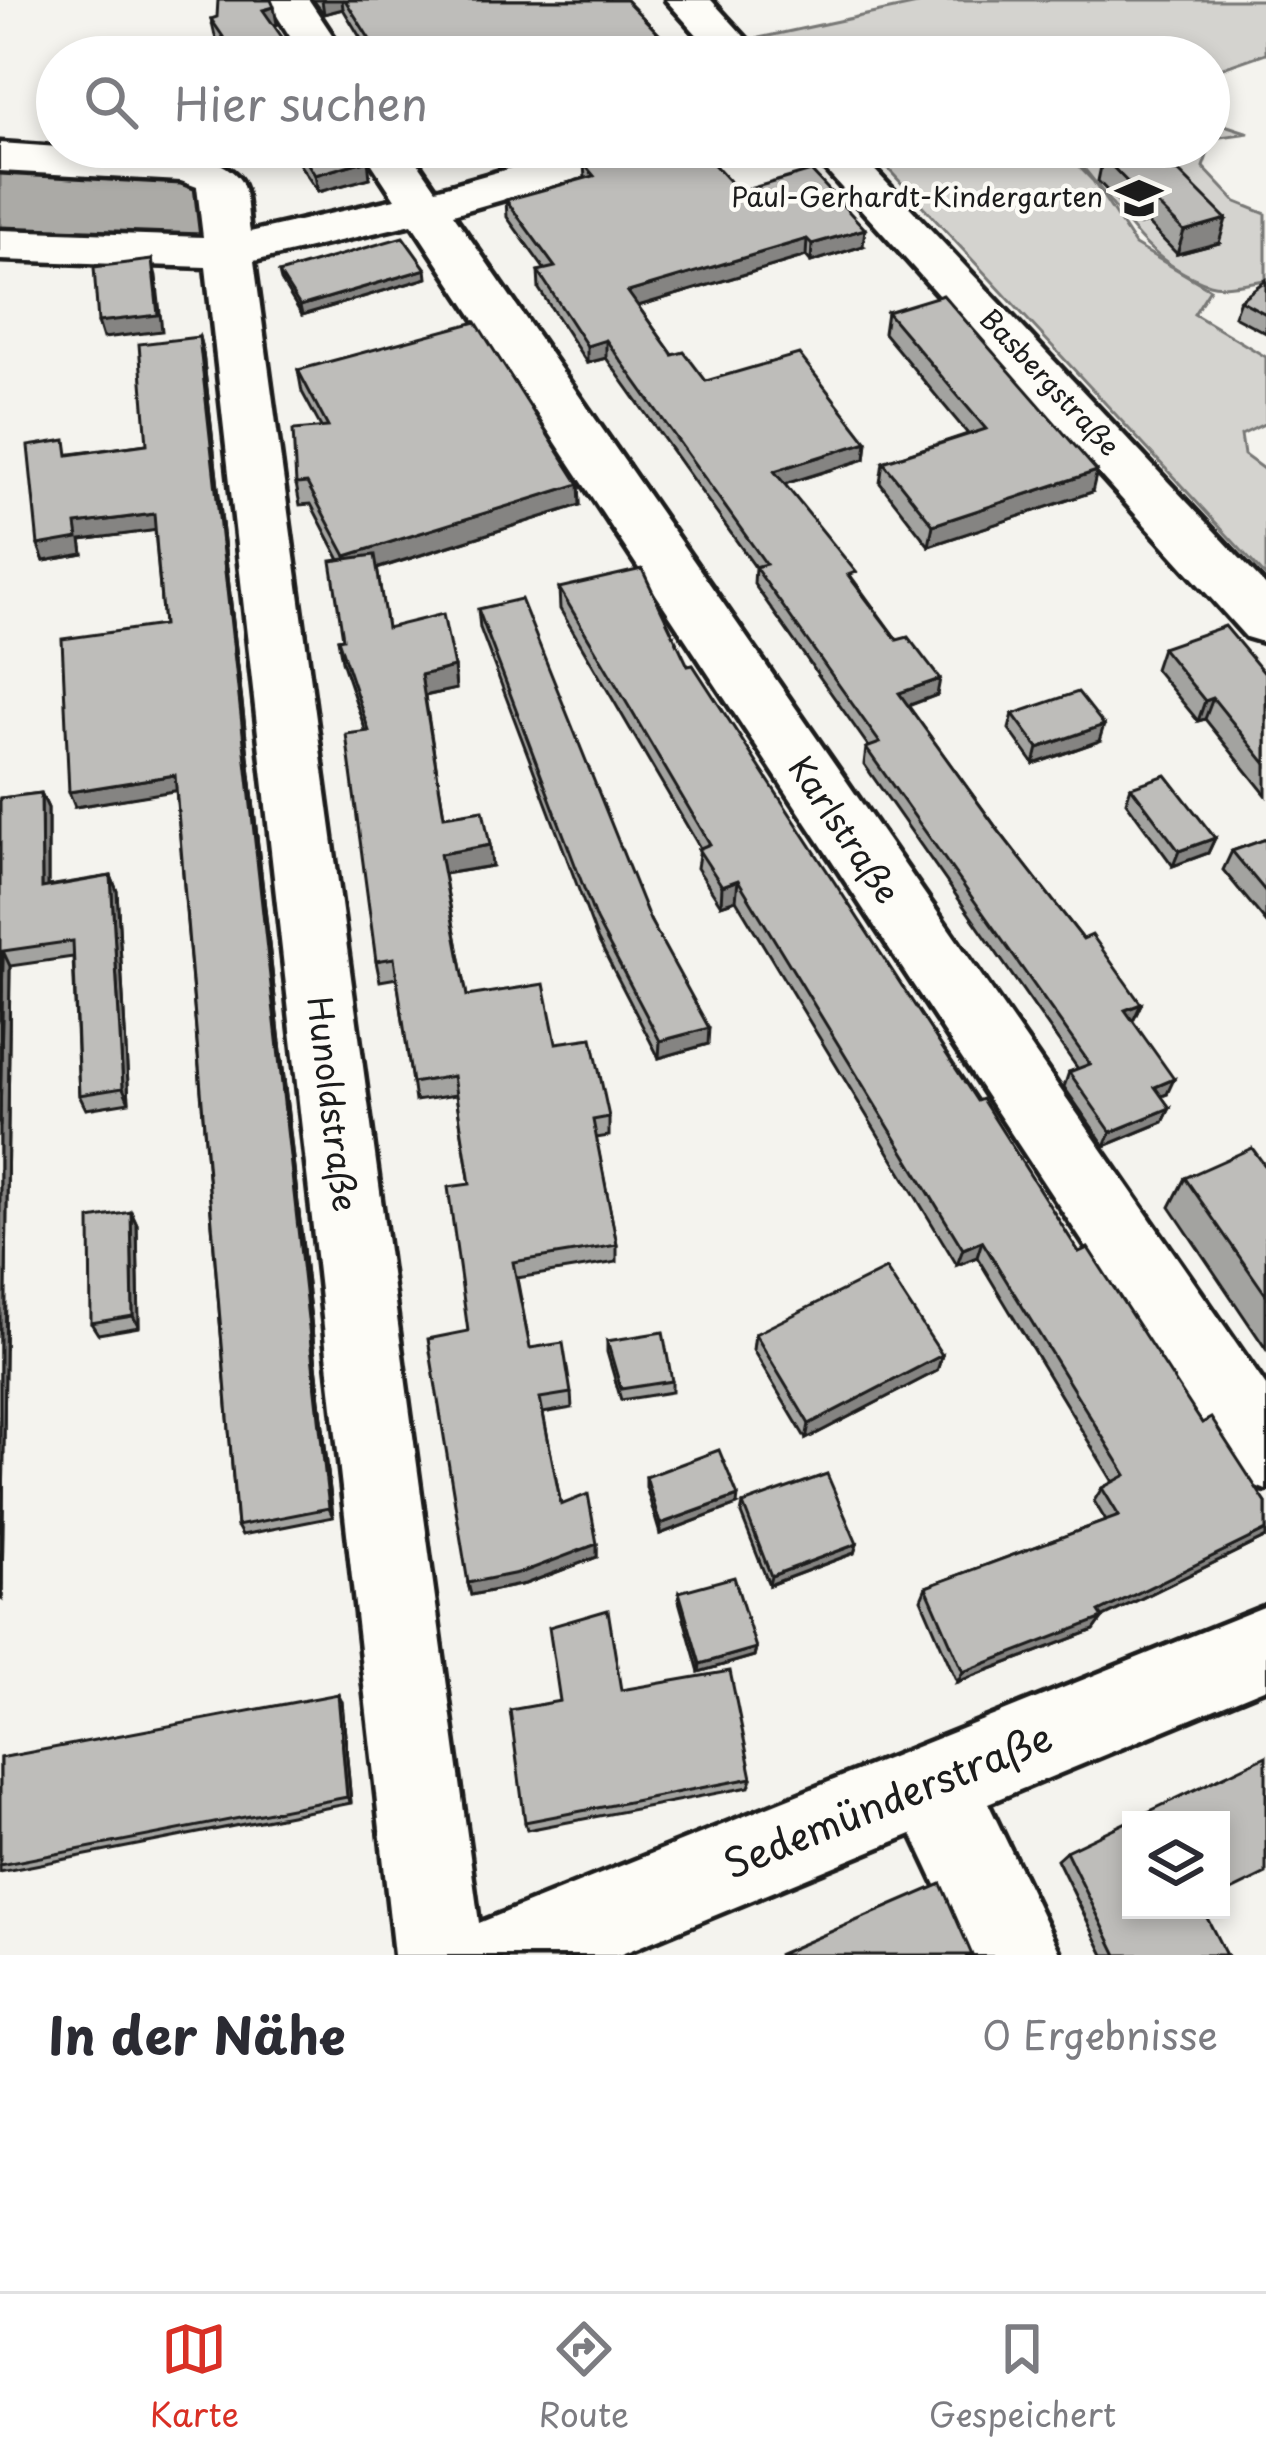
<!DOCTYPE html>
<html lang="de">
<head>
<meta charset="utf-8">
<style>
	:root { --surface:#fff; --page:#f7f7f7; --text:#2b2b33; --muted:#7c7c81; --line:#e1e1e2; --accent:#d93025 }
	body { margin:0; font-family:"Playpen Sans",sans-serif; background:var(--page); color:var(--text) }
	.controls { position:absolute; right:36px; bottom:36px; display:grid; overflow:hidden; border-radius:0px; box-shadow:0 6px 18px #0003 }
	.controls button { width:108px; height:108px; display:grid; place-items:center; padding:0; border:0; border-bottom:3px solid var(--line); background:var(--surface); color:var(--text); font:60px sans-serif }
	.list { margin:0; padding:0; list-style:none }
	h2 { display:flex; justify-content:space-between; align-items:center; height:156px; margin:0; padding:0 48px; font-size:51px }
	h2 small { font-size:39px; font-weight:400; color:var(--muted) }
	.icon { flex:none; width:66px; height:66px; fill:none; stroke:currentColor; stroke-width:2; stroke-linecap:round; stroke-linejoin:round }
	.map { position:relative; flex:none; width:1266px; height:1955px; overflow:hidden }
	.search { position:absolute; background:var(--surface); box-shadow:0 6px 18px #0003; left:36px; right:36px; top:36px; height:132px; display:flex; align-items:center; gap:30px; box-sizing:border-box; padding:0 42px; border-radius:66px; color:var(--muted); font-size:45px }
	.sheet { height:336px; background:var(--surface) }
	nav { display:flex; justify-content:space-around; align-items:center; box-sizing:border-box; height:168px; border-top:3px solid var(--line); background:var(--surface); font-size:33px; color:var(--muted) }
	nav a { display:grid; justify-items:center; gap:6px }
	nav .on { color:var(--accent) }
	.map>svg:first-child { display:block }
	.green { fill:#d4d3cf; stroke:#787876; stroke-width:3 }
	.water { fill:#abaaa6; stroke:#72716f; stroke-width:3 }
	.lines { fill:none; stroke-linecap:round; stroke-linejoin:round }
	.minor-casing { stroke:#1c1c1c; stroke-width:9 }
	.major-casing { stroke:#1c1c1c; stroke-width:9 }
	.minor { fill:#fdfcf7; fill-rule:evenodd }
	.major { fill:#fdfcf7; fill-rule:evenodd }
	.wall { fill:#a3a3a0; stroke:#1c1c1c; stroke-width:3 }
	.shaded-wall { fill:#858482; stroke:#1c1c1c; stroke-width:3 }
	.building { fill:#bebdba; stroke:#1c1c1c; stroke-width:3 }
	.labels { text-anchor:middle; stroke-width:9; stroke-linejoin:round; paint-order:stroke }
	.far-poi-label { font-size:27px; fill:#1c1c1c; stroke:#fdfcf7; text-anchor:end }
	.far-street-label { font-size:27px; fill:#1c1c1c; stroke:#fdfcf7 }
	.street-label { font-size:33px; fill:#1c1c1c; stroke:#fdfcf7 }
	.near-street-label { font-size:39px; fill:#1c1c1c; stroke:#fdfcf7 }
</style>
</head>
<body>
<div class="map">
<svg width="1266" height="1955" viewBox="0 0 1266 1955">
	<rect width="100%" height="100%" fill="#f4f3ee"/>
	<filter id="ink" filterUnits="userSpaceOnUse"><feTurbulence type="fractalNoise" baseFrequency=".00833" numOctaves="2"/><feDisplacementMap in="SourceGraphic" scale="24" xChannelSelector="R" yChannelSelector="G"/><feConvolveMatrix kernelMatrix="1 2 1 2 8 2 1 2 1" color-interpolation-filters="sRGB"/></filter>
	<g filter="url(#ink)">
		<g class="green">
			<path d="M936,0H1266V53L1209,73V57H778L759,38Z"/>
			<path d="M1209,120L1249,133L1213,138L1203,167L1236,202L1266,214V280C1249,282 1224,289 1209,284C1136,259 1115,198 1065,147H1209Z"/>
			<path d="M868,147H1060L1093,181L1135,245L1210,289L1194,314L1266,357V423L1241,435L1244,455L1266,471V577Z"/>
		</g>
		<path class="water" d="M0,164L181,173L208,184L211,247L0,240Z"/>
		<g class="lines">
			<defs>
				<g id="minor">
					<path d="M267,0H309L347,57H303Z"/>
					<path d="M0,143L205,157C251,176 244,187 250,232L395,199L361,147H407L436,189L586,147H660L653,157L453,214L1266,1386V1490L1239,1479L412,224L254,261L479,1923L1266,1606V1688L988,1803L1061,1955H969L912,1834L619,1955H394L206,267L0,260V230L203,237L197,187L181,181L0,171Z"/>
				</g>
				<g id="major">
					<path d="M666,0H711L763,57H717Z"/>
					<path d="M805,147H853L1266,586V643L1246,637Z"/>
				</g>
			</defs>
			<use href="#minor" class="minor-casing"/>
			<use href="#major" class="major-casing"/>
			<use href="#minor" class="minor"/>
			<use href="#major" class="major"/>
		</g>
		<g class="wall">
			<path d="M313,0H626L681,57H372L343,9L324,14Z"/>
			<path d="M211,19L277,24L226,53L215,36Z"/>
			<path d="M288,147H359L370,178L318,192Z"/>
			<path d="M1103,157L1219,243L1177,254L1147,223L1140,225L1098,181Z"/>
			<path d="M584,164L739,192L863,246L811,262L806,256L638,306L673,355L706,381L867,442L865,459L784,484L937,695L908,706L998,830L1083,939L1141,1004L1134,1019L1132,1020L1167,1094L1161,1096L1170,1108L1163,1122L1105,1146L1064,1087L1069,1072L1078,1069L864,764L866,748L869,747L754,584L755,567L606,358L587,363L539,289L538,271L545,270L507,217L506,200L585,178Z"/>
			<path d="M279,273L427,278L302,315L281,281Z"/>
			<path d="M1266,280V333L1234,316L1240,300Z"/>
			<path d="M887,312L1092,492L929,546L880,483L883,462L968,434L884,333Z"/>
			<path d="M199,337L203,353L333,1517L242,1535L237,1526L176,790L75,807L163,625L155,530L81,540L83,554L44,561L38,545L70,454L147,444Z"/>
			<path d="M298,370L579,484L580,505L377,569L387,628L454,667L456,689L425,696L444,816L492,866L444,874L467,996L556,1043L609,1117V1136L596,1138L617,1245V1262L517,1278L530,1348L571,1393L572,1408L543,1413L561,1505L597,1544V1557L525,1584L471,1595L468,1583V1331L470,1184L456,1095L415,1101L397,978L380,981L376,961L366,732L342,661L338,639L343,638L340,560L311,504L300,505L296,484L321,427L302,392Z"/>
			<path d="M559,588L688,666L1079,1252L1202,1423L1266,1503V1537L1102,1618L1094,1630L957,1682L921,1599L926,1587L1106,1521L1094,1501L1102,1488L1113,1482L977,1257L957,1265L736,900L721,905L697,868L700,848L560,609Z"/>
			<path d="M478,609L650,920L708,1044L659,1058L597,938L480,628Z"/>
			<path d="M1162,648L1266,675V795L1205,719L1198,721L1155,669Z"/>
			<path d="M1013,714L1099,741L1034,764L1009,729Z"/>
			<path d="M1131,787L1215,838L1208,853L1173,866L1126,802Z"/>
			<path d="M41,793L48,808V886L111,876L117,891L129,1102L86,1109L79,1095L73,957L10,966L2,1599H0V798Z"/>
			<path d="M1266,839V922L1223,870L1232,851Z"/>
			<path d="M1266,1167V1349L1170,1207L1185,1178Z"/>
			<path d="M131,1212L137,1225L139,1327L98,1334L91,1323Z"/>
			<path d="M755,1334L942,1355L937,1371L806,1439L753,1350Z"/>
			<path d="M607,1341L672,1381V1392L621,1400L607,1352Z"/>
			<path d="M646,1477L737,1505L660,1534L646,1487Z"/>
			<path d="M743,1504L857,1544L854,1553L769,1585L741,1514Z"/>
			<path d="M679,1592L756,1648L754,1656L699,1672L679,1601Z"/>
			<path d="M621,1690L752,1778L749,1787L527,1830L525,1822Z"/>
			<path d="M342,1702L351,1803L0,1872V1758Z"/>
			<path d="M1066,1851L1226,1955H1104L1057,1859Z"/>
		</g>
		<g class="shaded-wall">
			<path d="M322,0H342L343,9L324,14Z"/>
			<path d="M274,7L277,24L266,27L263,10Z"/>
			<path d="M433,147H477L434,158Z"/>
			<path d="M368,160L370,178L318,192L315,175Z"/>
			<path d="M1153,200L1147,223L1140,225L1146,201Z"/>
			<path d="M1226,219L1219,243L1177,254L1184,231Z"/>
			<path d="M865,229L863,246L811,262L812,244Z"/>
			<path d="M807,239L806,256L628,309V292Z"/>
			<path d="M152,260L156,276L162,331L103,338L98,322Z"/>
			<path d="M426,269L427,278L302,315L300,306Z"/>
			<path d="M199,337L203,353L333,1517L329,1508Z"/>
			<path d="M606,340V358L587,363V346Z"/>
			<path d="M867,442L865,459L772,488L774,471Z"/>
			<path d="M1097,471L1092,492L929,546L933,525Z"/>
			<path d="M579,484L580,505L350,577L346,556Z"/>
			<path d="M154,514L158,530L81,540L83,554L44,561L38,545L76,524Z"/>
			<path d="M454,667L456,689L424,696L421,675Z"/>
			<path d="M940,679L937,695L896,710L899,693Z"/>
			<path d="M1213,698L1205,719L1198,721L1205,701Z"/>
			<path d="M1104,725L1099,741L1034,764L1038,748Z"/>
			<path d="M175,775L180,790L75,807L69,792Z"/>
			<path d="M41,793L48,808V903L42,888Z"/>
			<path d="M1215,838L1208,853L1173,866L1179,851Z"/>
			<path d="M490,845L492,866L443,874L440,854Z"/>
			<path d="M111,876L117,891L129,1102L123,1088Z"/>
			<path d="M738,880L736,900L721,905L722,886Z"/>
			<path d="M3,951L10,966L2,1599L0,1597V1127Z"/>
			<path d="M1141,1004L1134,1019L1120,1025L1125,1010Z"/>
			<path d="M709,1028L708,1044L659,1058L660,1041Z"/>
			<path d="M1174,1079L1167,1094L1149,1101L1155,1087Z"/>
			<path d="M1170,1108L1163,1122L1105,1146L1111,1132Z"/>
			<path d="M131,1212L137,1225L139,1327L133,1316Z"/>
			<path d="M982,1241L977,1257L957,1265L963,1249Z"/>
			<path d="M942,1355L937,1371L806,1439L809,1424Z"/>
			<path d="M738,1496L737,1505L660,1534V1524Z"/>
			<path d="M1266,1530V1537L1095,1621L1103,1618L1094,1630L957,1682L963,1672L1099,1612Z"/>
			<path d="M597,1544V1557L525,1584L471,1595L468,1583Z"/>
			<path d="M857,1544L854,1553L769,1585L771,1576Z"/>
			<path d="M756,1648L754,1656L699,1672L700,1664Z"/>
			<path d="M338,1694L342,1702L351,1803L347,1797Z"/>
		</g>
		<g class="building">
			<path d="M218,0H271L274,7L263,10L296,57H224L230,47L211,19L217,17Z"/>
			<path d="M345,0H626L681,57H381Z"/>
			<path d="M297,147H359L368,160L315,175Z"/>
			<path d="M644,147H698L739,192L811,171L865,229L812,244L807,239L628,292L673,355L684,352L706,381L799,354L867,442L774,471L856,572L848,575L897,640L908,637L940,679L899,693L998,830L1083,939L1092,935L1141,1004L1125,1010L1174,1079L1155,1087L1170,1108L1111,1132L1069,1072L1090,1064L866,748L880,743L755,567L766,564L606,340L587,346L538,271L555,267L506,200L594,176L584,164Z"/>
			<path d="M1143,147H1154L1226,219L1184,231L1153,200L1146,201L1103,157Z"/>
			<path d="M403,237L426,269L300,306L279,273Z"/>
			<path d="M152,260L158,315L98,322L94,267Z"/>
			<path d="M1266,280V314L1240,300Z"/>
			<path d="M943,295L1097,471L933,525L883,462L986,429L887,312Z"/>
			<path d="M476,322L579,484L346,556L307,483L296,484L293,430L328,427L298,370Z"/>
			<path d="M199,337L329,1508L237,1526L175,775L69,792L62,639L163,625L154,514L76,524L78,538L38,545L28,446L66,440L68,455L147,444L139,344Z"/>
			<path d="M375,555L387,628L443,614L454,667L421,675L444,816L483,810L490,845L440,854L467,996L544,984L556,1043L592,1038L609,1117L593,1120L617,1245L513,1262L530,1348L563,1343L571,1393L540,1398L561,1505L588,1494L597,1544L523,1572L468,1583L428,1339L468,1331L448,1187L470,1184L453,1076L412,1083L394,958L376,961L346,734L369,731L338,639L343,638L331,561Z"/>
			<path d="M642,569L688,666L693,665L977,1101L982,1099L1079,1252L1088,1248L1202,1423L1211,1418L1266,1503V1530L1099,1612L1103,1618L963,1672L926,1587L1119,1516L1102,1488L1126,1475L982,1241L963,1249L738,880L722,886L698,849L710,844L559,588Z"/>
			<path d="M521,599L650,920L709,1028L660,1041L596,920L478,609Z"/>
			<path d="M1225,626L1266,675V764L1213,698L1205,701L1162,648Z"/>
			<path d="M1078,692L1104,725L1038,748L1013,714Z"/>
			<path d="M1166,775L1215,838L1179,851L1131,787Z"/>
			<path d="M41,793L42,888L111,876L123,1088L79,1095L73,941L3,951L0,1127V798Z"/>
			<path d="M1266,839V892L1232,851Z"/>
			<path d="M1252,1148L1266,1167V1295L1185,1178Z"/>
			<path d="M131,1212L133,1316L91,1323L90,1219Z"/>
			<path d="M886,1269L942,1355L809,1424L755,1334Z"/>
			<path d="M663,1332L672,1381L621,1389L607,1341Z"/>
			<path d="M719,1450L738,1496L660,1524L646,1477Z"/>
			<path d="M827,1474L857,1544L771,1576L743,1504Z"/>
			<path d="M734,1577L756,1648L700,1664L679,1592Z"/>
			<path d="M608,1610L621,1690L730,1671L752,1778L525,1822L510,1710L560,1701L549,1627Z"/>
			<path d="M338,1694L347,1797L0,1865V1758Z"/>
			<path d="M1266,1756V1874L1221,1896V1820H1131Z"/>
			<path d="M1131,1820V1910H1203L1226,1955H1117L1066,1851Z"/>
			<path d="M941,1884L972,1955H777Z"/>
		</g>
	</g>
	<defs>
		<symbol id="school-bare" viewBox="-9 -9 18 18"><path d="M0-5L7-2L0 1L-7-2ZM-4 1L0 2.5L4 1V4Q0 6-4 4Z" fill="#1c1c1c" stroke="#fdfcf7" stroke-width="2.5" paint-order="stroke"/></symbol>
	</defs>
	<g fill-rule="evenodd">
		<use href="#school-bare" x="1106" y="165" width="66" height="66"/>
	</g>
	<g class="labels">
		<g class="far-poi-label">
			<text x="1103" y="207">Paul-Gerhardt-Kindergarten</text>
		</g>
		<g class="far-street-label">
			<text transform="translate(1049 383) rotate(47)" y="9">Basbergstraße</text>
		</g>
		<g class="street-label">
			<text transform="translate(844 830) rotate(56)" y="12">Karlstraße</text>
			<text transform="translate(332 1104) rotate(83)" y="12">Hunoldstraße</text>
		</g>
		<g class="near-street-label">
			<text transform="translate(888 1801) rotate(-22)" y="14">Sedemünderstraße</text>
		</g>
	</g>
</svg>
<div class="controls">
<button><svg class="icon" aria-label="layers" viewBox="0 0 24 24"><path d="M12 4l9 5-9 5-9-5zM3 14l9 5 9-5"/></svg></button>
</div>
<div class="search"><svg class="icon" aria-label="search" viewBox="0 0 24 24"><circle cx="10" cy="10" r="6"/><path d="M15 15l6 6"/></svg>Hier suchen</div>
</div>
<section class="sheet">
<h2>In der Nähe<small>0 Ergebnisse</small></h2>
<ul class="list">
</ul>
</section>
<nav>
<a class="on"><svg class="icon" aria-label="map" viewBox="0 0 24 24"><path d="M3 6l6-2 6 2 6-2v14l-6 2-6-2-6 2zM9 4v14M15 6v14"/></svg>Karte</a>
<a><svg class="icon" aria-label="directions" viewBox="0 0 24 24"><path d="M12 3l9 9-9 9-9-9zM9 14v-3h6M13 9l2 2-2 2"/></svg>Route</a>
<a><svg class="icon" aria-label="saved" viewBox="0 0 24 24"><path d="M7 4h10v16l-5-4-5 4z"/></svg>Gespeichert</a>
</nav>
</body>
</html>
